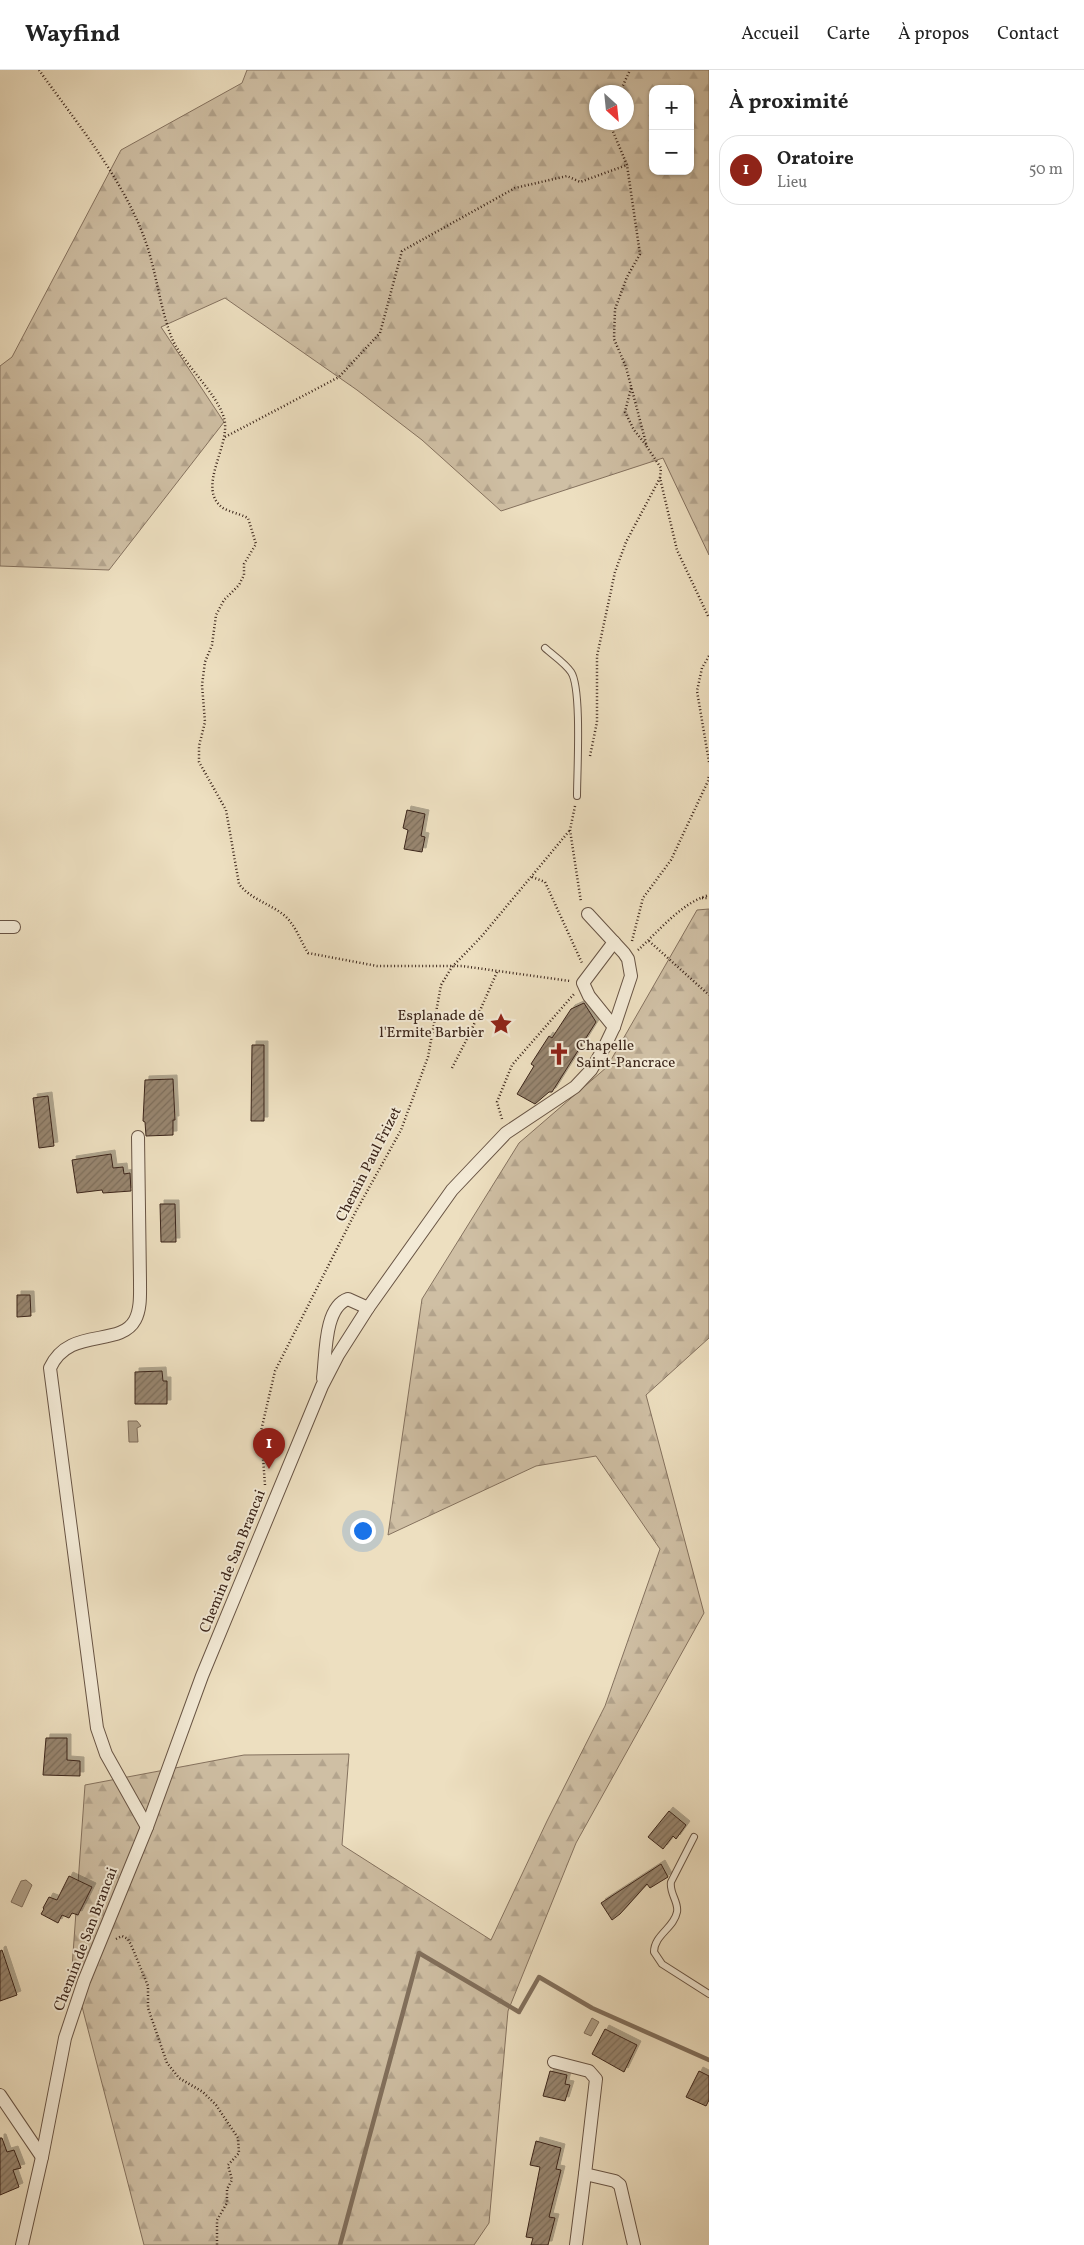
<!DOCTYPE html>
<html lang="fr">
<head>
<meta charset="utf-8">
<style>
	:root { --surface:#fff; --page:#f6f6f6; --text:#222; --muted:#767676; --line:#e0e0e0; --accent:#8f2418 }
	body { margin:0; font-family:Vollkorn,serif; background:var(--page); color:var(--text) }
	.controls { position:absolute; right:15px; top:15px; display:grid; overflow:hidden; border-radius:10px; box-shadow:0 1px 4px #0004 }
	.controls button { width:45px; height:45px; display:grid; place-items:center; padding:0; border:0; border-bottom:1px solid var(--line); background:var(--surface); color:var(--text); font:25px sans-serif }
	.compass { position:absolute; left:589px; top:15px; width:45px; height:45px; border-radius:50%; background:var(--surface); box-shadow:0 1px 4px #0004; rotate:153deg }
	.you { position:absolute; left:362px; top:1460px; width:18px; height:18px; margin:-12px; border:4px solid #fff; border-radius:50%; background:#1a73e8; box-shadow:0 0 0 8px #1a73e833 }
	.badge { display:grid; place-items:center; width:32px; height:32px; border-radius:50%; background:var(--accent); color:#fff; font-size:16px; font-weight:700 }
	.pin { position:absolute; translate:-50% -41px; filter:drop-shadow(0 1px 2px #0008) }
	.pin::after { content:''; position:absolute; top:26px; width:18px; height:15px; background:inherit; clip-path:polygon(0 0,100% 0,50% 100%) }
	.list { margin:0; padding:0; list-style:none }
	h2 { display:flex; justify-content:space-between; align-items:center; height:65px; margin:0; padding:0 20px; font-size:21px }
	h2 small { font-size:16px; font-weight:400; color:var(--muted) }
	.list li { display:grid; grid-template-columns:32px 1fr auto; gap:15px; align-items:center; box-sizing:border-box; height:70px; margin:0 10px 10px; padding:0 10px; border:1px solid var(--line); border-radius:20px }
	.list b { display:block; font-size:19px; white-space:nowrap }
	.list p { margin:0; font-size:16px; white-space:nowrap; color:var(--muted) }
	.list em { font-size:16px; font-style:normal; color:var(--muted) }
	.map { position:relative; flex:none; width:709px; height:2175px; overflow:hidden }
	header { display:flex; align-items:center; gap:30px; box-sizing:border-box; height:70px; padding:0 25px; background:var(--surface); border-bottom:1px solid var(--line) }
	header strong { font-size:24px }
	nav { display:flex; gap:28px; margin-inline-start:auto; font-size:18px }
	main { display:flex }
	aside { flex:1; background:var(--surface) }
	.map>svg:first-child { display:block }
	.forest { fill:url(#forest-firs); stroke:#85725f; fill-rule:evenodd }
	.water { fill:#b0a088; stroke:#816f5c }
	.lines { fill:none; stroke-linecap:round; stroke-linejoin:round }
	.stream { stroke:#816f5c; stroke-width:4.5 }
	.building { fill:url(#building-hatch); stroke:#3b251a; filter:url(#shadow) }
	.service-casing { stroke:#685444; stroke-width:8 }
	.minor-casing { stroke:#685444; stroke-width:14 }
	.path { stroke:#3b251a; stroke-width:2.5; stroke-dasharray:1 2.5; stroke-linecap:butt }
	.service { stroke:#f3ead6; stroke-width:6 }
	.minor { stroke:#f3ead6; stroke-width:12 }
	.labels { text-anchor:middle; stroke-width:4; stroke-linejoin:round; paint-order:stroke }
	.poi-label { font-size:15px; fill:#3b251a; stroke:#f3ead6; text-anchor:end }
	.street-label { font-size:15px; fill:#3b251a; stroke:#f3ead6 }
</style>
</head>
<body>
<header>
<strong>Wayfind</strong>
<nav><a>Accueil</a><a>Carte</a><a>À propos</a><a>Contact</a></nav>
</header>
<main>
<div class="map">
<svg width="709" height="2175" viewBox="0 0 709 2175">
	<defs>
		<pattern id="forest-firs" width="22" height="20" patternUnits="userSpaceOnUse" patternTransform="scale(1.25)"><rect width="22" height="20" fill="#cfbfa4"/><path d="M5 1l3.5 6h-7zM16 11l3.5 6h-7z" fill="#b3a48d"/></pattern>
		<pattern id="building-hatch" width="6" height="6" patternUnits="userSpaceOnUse" patternTransform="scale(1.25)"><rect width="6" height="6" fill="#988670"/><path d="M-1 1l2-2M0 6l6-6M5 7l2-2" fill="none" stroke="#7d6d5b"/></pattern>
		<filter id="shadow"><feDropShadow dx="4" dy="-4" stdDeviation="0" flood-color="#0004"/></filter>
	</defs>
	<rect width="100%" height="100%" fill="#eddfc0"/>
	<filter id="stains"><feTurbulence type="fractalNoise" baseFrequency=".004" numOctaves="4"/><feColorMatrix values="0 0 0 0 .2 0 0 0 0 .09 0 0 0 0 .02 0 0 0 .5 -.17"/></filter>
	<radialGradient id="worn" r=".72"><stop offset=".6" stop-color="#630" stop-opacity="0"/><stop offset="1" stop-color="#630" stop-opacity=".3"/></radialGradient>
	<g class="forest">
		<path d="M247,0H709V485L663,388L501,441L422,370L357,320L225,228L161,257L224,352L109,500L0,496V296L12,287L121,80L242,13ZM653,19H690V101H653ZM596,22H626V52H596Z"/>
		<path d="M709,839V1268L646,1325L704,1543L576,1773L508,1941L489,2153L474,2175H144L72,1898L85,1715L244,1685L349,1684L342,1775L491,1870L547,1751L605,1636L660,1479L596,1386L536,1396L388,1465L422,1229L519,1073L607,997L697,840Z"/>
	</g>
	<g class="water">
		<path d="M128,1351H137L141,1356L137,1358L138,1372H129Z"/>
		<path d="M26,1810L32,1815L22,1837L11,1832L21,1811Z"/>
		<path d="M592,1948L599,1952L591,1966L584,1963Z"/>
	</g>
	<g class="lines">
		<path class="stream" d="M340,2175L419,1883L519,1942L539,1907L592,1938L709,1990"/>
	</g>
	<g class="building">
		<path d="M407,740L425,744L421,766L425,767L422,782L404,779L408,760L403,758Z"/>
		<path d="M584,933L596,952L552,1022H549L535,1034L517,1024L534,996L531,994L549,966L552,968L571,939Z"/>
		<path d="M252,975H264V1051H251Z"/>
		<path d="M173,1009L175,1050H173V1065L146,1066L145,1052L143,1051L145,1010Z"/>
		<path d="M48,1026L54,1076L39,1078L33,1028Z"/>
		<path d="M111,1084L113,1098L123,1097L124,1104L130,1103L131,1121L103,1123L102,1120L77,1123L72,1090Z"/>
		<path d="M160,1134H175L176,1172H161Z"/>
		<path d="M17,1225H30L31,1246L17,1247Z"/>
		<path d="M162,1301L163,1311H167V1334H135V1302Z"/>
		<path d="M46,1668H67V1690L80,1691V1706L43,1705Z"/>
		<path d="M669,1741L686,1755L676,1769L673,1766L663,1779L648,1767Z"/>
		<path d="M661,1794L668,1807L650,1818L647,1814L620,1844L612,1850L601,1833Z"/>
		<path d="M69,1806L92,1817L78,1845L72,1843L69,1848L62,1845L58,1853L41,1844L44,1839L43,1838L49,1827L57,1830Z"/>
		<path d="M2,1880L17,1925L0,1931V1881Z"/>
		<path d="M605,1959L637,1975L624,2002L592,1984Z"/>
		<path d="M550,2001L567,2005L565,2014L570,2015L565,2031L543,2026Z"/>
		<path d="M699,2001L709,2006V2030L706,2036L686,2027Z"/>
		<path d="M0,2068H2L7,2082L14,2080L21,2098L13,2100L19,2117L0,2125Z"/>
		<path d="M536,2071L561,2078L556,2099L561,2100L549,2147L555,2148L548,2175H531L533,2168L526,2167L540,2097L530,2095Z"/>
	</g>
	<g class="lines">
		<defs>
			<g id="service">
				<path d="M545,578C554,586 565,593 571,602C582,618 577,703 577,726"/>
				<path d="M694,1767L671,1812C669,1823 679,1832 677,1842C674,1858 654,1865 654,1882L662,1894L709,1924"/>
			</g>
			<g id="minor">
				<path d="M0,857H14"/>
				<path d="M614,872L583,913L589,926L614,957"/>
				<path d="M138,1067L140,1211C140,1224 141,1239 135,1250C120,1278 69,1256 50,1298L97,1658L106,1684L147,1757"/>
				<path d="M323,1308C326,1285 324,1237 348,1229L368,1238"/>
				<path d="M554,1992L589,2001L596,2009L585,2104L615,2111L620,2115L634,2175"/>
				<path d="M0,2025L42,2087"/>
				<path d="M22,2175L42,2087L65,1968L84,1911L147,1757L202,1606L322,1316L338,1285L368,1238L452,1120L506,1063L575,1017L591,1000L604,978L614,957L631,906L628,889L624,883L588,844"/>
				<path d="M576,2175L585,2104"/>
			</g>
		</defs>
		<use href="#service" class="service-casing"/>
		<use href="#minor" class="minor-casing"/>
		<g class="path">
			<path d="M39,0C76,52 121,106 144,167C156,199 159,234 171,266C180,291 216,321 224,348C232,375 195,418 223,438C230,442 240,444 248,448L256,474L244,494V505L239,515L224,530L216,545L212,575L205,592L202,615L205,652L199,676V692L226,740L239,814C250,829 271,834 285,846C296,856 300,870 308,883L377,896H462L570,911"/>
			<path d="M620,22L630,0"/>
			<path d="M609,52L627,95L640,184L627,207L615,239L614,269L626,297L647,377L661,398L660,408L677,480L709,548"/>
			<path d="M631,318L625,342L634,360L646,375"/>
			<path d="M225,367L339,307L380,263L402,181L515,118L567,106L580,112L627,95"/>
			<path d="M709,586L702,598L697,621L709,692"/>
			<path d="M590,686L597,652V586L615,502L626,472L660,408"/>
			<path d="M575,736L570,760L581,832"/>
			<path d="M532,807L545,812L582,893"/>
			<path d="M702,828H709"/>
			<path d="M632,871L643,828L671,790L708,711L709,705"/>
			<path d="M649,871L709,925"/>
			<path d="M638,880C659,861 681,833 709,825"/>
			<path d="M452,998L471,961L497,902"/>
			<path d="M502,1049L497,1032L512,995L574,924"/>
			<path d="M265,1415L261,1361L275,1301L355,1143L401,1060L428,987L441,915L452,897L481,867L570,760"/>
			<path d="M116,1869L122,1866L128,1869L132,1877L148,1916V1938L167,1993L179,2008L203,2022L216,2035L238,2068L239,2083L228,2095L232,2110L227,2119V2133L217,2150V2175"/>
		</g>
		<use href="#service" class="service"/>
		<use href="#minor" class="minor"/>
	</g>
	<defs>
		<symbol id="sight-bare" viewBox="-9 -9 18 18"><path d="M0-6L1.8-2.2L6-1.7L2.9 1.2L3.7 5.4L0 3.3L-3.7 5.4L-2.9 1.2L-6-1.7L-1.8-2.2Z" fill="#8f2418" stroke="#f3ead6" stroke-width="2.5" paint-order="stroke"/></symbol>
		<symbol id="church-bare" viewBox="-9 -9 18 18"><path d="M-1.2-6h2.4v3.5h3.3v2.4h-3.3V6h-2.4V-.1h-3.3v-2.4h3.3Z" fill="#8f2418" stroke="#f3ead6" stroke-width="2.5" paint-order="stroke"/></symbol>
	</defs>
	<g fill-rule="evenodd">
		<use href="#sight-bare" x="485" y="938" width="32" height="32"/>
		<use href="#church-bare" x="543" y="968" width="32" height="32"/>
	</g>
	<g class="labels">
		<g class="poi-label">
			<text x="484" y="950">Esplanade de<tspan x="484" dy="17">l'Ermite Barbier</tspan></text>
			<text x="576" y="980" text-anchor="start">Chapelle<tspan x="576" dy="17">Saint-Pancrace</tspan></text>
		</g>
		<g class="street-label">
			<text transform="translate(368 1094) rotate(-63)" y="5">Chemin Paul Frizet</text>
			<text transform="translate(232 1491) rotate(-68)" y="5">Chemin de San Brancai</text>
			<text transform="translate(85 1869) rotate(-69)" y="5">Chemin de San Brancai</text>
		</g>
	</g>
	<rect width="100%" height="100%" filter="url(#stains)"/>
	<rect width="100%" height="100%" fill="url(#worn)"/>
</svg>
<div class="controls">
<button>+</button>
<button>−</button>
</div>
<svg class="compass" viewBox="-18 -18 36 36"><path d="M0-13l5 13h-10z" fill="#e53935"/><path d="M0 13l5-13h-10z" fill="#767676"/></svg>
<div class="you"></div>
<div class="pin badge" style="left:269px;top:1399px">1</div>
</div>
<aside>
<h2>À proximité<small></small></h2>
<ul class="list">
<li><span class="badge">1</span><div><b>Oratoire</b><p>Lieu</p></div><em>50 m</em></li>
</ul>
</aside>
</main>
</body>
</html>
